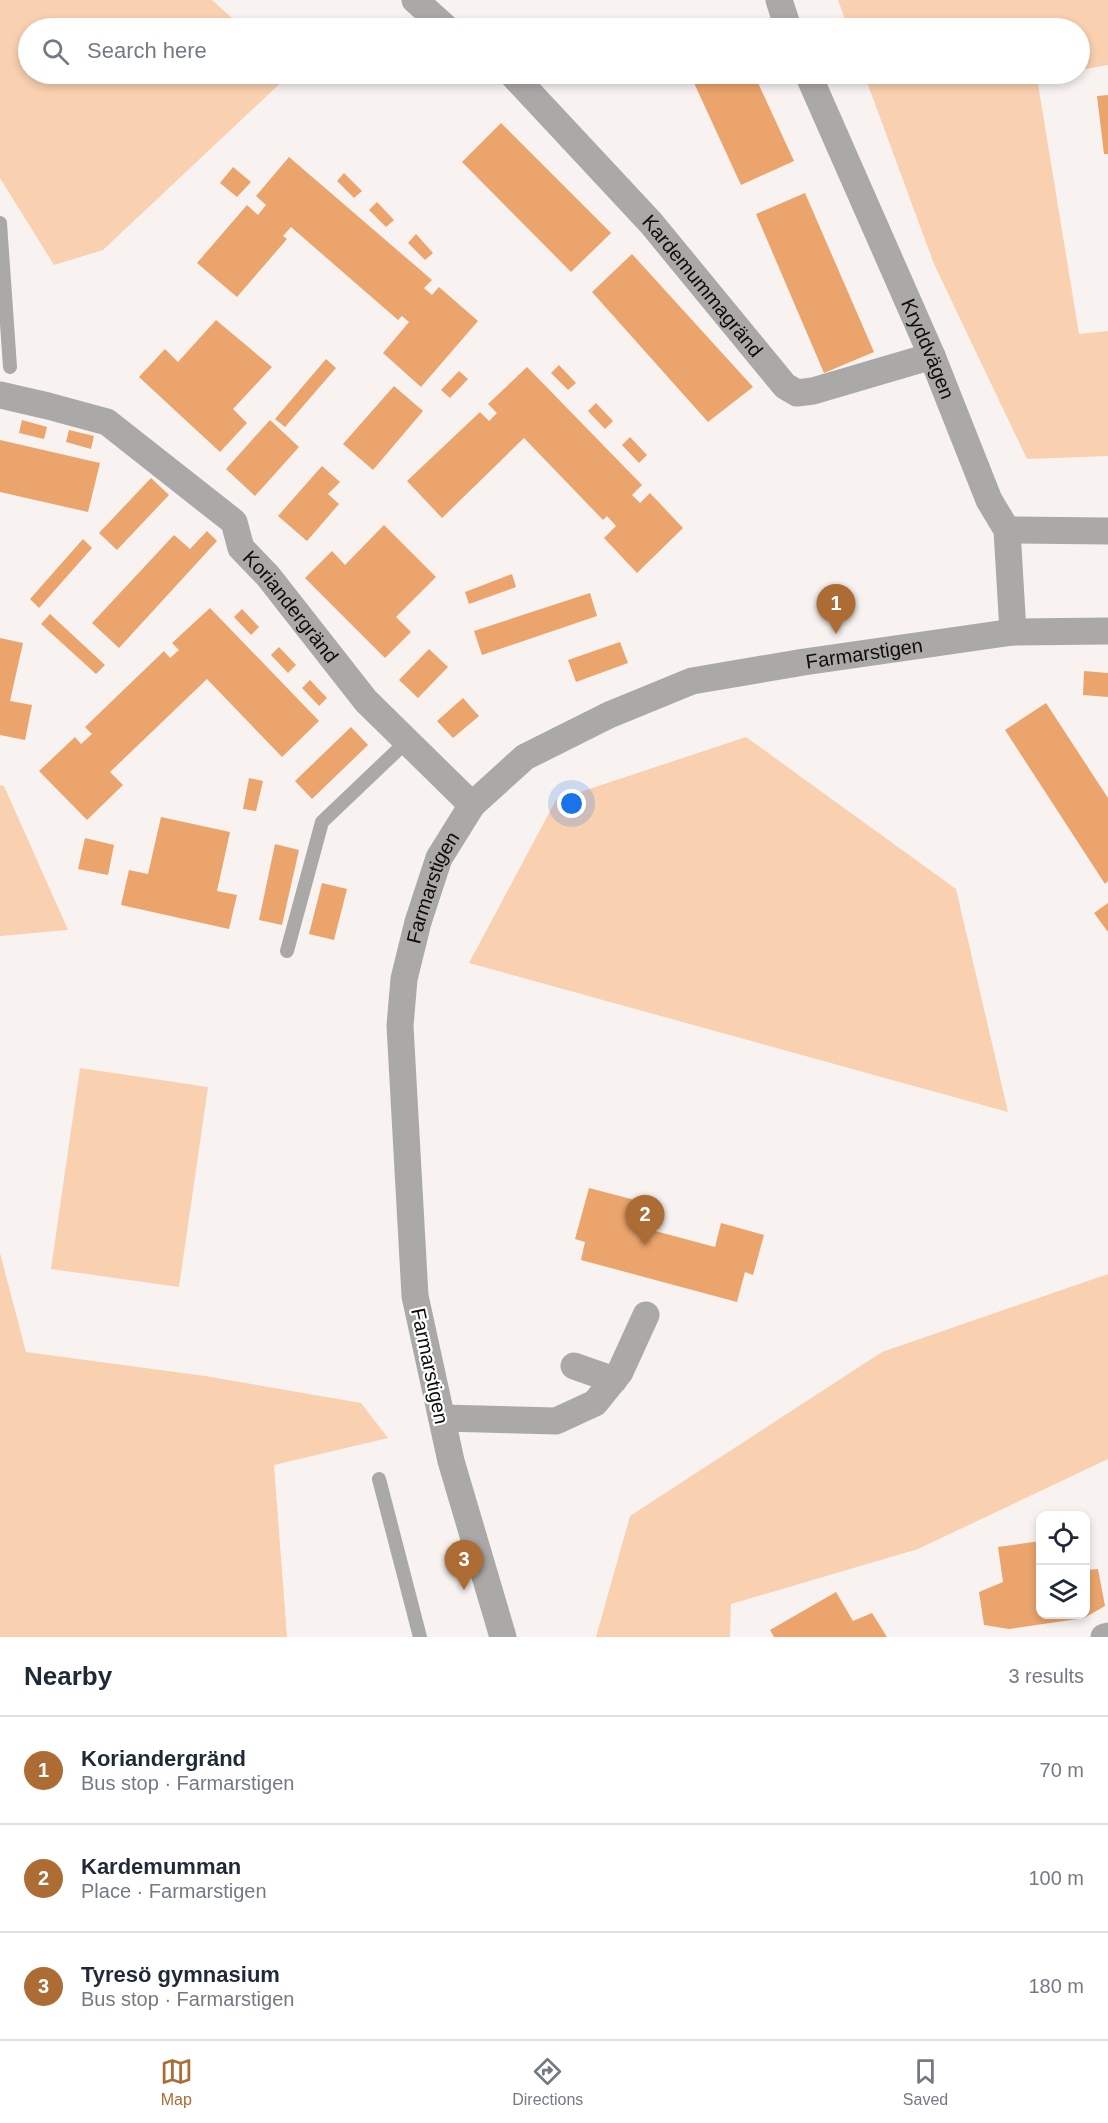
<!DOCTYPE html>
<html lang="en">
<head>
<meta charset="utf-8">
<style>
	:root { --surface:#fff; --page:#f2f2f3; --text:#1f2937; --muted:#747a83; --line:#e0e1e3; --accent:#ac6c34 }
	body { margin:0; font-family:Helvetica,sans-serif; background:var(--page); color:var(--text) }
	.controls { position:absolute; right:18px; bottom:18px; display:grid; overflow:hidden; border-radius:12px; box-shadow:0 3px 9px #0003 }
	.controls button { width:54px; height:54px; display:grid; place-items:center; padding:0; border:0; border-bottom:2px solid var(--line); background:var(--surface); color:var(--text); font:30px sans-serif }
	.you { position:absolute; left:572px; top:804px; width:21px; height:21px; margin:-15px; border:4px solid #fff; border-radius:50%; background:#1a73e8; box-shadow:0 0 0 9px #1a73e833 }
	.badge { display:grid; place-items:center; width:39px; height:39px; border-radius:50%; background:var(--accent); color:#fff; font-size:20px; font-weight:700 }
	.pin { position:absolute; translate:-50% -50px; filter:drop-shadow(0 2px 3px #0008) }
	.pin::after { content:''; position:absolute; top:32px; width:21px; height:18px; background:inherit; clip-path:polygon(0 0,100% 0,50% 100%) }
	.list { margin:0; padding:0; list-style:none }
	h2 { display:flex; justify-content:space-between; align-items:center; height:78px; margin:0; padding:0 24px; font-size:26px }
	h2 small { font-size:20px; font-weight:400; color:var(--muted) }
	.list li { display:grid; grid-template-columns:39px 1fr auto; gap:18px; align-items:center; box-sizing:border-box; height:108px; padding:0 24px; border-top:2px solid var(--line) }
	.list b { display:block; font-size:22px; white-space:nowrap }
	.list p { margin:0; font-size:20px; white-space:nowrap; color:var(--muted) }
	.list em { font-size:20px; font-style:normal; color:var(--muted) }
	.icon { flex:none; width:33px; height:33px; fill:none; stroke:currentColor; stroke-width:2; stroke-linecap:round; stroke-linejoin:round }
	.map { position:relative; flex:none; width:1108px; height:1637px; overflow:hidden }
	.search { position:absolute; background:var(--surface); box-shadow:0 3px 9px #0003; left:18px; right:18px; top:18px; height:66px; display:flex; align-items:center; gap:15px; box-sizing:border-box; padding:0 21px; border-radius:33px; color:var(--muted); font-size:22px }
	.sheet { height:402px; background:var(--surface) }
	nav { display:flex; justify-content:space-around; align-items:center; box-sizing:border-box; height:84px; border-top:2px solid var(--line); background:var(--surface); font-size:16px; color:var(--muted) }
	nav a { display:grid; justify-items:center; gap:3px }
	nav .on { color:var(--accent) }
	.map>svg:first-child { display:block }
	.green { fill:#f9d0b0 }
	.building { fill:#eba46c }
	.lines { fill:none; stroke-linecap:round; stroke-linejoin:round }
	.lane { stroke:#aba9a8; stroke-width:14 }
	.street { stroke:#aba9a8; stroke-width:27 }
	.labels { text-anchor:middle; stroke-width:4.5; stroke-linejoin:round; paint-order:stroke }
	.street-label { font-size:20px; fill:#0e0c0b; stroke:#fff }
</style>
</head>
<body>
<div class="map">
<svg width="1108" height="1637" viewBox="0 0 1108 1637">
	<rect width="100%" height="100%" fill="#f8f3f0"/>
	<g class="green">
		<path d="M0,0H212L243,28H28V74H290L103,250L54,265L0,178Z"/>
		<path d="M838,0H1108V65L1080,70V28H848Z"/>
		<path d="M864,74H1060L1037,78L1079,334L1108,331V456L1027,459L934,264Z"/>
		<path d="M746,737L956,889L1008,1112L469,963L556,800Z"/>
		<path d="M0,785L4,786L68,930L0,936Z"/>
		<path d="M80,1068L208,1087L179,1287L51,1269Z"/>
		<path d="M0,1253L26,1352L205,1376L361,1403L388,1438L274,1465L287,1637H0Z"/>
		<path d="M1108,1274V1459L918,1549L731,1604L730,1637H596L630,1516L882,1352Z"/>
	</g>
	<g class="building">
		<path d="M716,74H754L794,161L741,185L694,83Z"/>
		<path d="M1108,95V154H1104L1097,96Z"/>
		<path d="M501,123L611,233L571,272L462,162Z"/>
		<path d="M289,157L432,280L424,288L432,295L439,287L478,321L421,387L383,353L409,322L402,316L398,320L291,227L283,236L287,239L237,297L197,263L247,205L258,215L266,205L256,196Z"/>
		<path d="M233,167L251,182L237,197L220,183Z"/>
		<path d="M344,173L362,191L354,198L337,181Z"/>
		<path d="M805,193L874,352L824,373L756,214Z"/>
		<path d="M377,202L394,220L386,227L369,210Z"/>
		<path d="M416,234L433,253L425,260L408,243Z"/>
		<path d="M632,254L753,387L708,422L592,292Z"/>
		<path d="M216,320L272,367L233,409L247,423L220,452L139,377L165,349L178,362Z"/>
		<path d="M326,359L336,368L285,427L275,419Z"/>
		<path d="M559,365L576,383L568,390L551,373Z"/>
		<path d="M527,367L642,485L632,495L640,503L650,493L683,528L637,573L604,538L616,526L607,516L603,520L524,438L442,518L407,481L480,412L489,421L497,413L488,404Z"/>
		<path d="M459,371L468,379L450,398L441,390Z"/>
		<path d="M394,386L423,411L373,470L343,444Z"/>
		<path d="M596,403L613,421L605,429L588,411Z"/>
		<path d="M22,420L47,427L44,439L19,433Z"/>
		<path d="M270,420L299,447L255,496L226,469Z"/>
		<path d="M69,430L94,436L91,449L66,442Z"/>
		<path d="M630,437L647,455L639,463L622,445Z"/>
		<path d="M0,440L100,463L88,512L0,492Z"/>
		<path d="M322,466L340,482L328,494L339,504L307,541L278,516Z"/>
		<path d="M151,478L169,495L117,550L99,533Z"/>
		<path d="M384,525L436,577L396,617L411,632L385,658L305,578L332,551L345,565Z"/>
		<path d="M207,531L217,541L119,648L92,623L174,535L190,549Z"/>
		<path d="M83,539L92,548L39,608L30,599Z"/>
		<path d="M512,574L516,587L469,604L465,592Z"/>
		<path d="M590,593L597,616L482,655L474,631Z"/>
		<path d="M210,608L319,721L282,757L207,679L110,772L123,785L87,820L39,771L75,737L81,744L92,734L85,727L164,651L170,658L179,650L172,643Z"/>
		<path d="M242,609L259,627L251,635L234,617Z"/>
		<path d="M50,614L105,665L96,674L41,624Z"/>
		<path d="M0,638L23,643L10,701L32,705L25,740L0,735Z"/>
		<path d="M620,642L628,663L576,682L568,660Z"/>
		<path d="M279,647L296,665L288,673L271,655Z"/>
		<path d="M429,649L448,667L418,698L399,680Z"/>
		<path d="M1084,671L1108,673V697L1083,695Z"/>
		<path d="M310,680L327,698L319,706L302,688Z"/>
		<path d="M463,698L479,716L453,738L437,721Z"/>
		<path d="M1046,703L1108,798V881L1105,884L1005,730Z"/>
		<path d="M351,727L368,745L312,799L295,781Z"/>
		<path d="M249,778L263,781L256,811L243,809Z"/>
		<path d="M161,817L230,832L217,891L237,895L229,929L121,905L129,870L148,874Z"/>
		<path d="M85,838L114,845L108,875L78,869Z"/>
		<path d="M275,844L299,850L282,925L259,920Z"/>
		<path d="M322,883L347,889L334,940L309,934Z"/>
		<path d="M1108,903V932L1094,913Z"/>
		<path d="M589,1188L635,1200L629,1224L715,1247L721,1223L764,1235L753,1275L745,1272L737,1302L581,1260L585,1242L575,1239Z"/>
		<path d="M1040,1541V1614H1086V1570L1098,1569L1105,1606L1084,1618L1009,1629L984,1625L979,1592L1003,1582L998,1547Z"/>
		<path d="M836,1592L853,1621L872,1613L887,1637H774L770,1630Z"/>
	</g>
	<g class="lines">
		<g class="lane">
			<path d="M0,223L10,367"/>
			<path d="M287,951L322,822L406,742"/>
			<path d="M379,1479L420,1637"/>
		</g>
		<g class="street">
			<path d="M415,0L446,28"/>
			<path d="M779,0L788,28"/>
			<path id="s1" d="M512,74L651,223L785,386L797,393L813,391L932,356"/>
			<path id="s2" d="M808,74L932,356L989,500L1007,530L1013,632"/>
			<path id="s3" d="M0,395L48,406L107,422L234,522L241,548L268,576L366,701L472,805"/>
			<path d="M1007,530L1108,531"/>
			<path d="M574,1366L614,1380"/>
			<path d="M442,1418L556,1421L595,1403L620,1372L646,1315"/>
			<path id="s4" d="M503,1637L451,1461L415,1296L400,1026L404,979L418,922L439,858L472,805L525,757L609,715L692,681L804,662L1013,632L1108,631"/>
			<path d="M1104,1637L1108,1636"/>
		</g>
	</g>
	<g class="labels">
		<g class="street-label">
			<text dy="7" stroke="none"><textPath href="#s1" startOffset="285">Kardemummagränd</textPath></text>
			<text dy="7" stroke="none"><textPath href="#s2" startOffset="300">Kryddvägen</textPath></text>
			<text dy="7" stroke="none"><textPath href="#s3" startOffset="376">Koriandergränd</textPath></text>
			<text dy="7" stroke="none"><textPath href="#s4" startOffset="1288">Farmarstigen</textPath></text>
			<text dy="7" stroke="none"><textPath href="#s4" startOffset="766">Farmarstigen</textPath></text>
			<text transform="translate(430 1366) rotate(78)" y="7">Farmarstigen</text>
		</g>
	</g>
</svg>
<div class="controls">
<button><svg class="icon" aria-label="locate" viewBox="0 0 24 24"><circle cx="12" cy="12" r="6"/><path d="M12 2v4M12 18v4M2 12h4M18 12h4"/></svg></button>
<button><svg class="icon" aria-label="layers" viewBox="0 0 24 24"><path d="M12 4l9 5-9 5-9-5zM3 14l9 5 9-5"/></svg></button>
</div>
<div class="you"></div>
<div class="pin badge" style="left:836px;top:634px">1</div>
<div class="pin badge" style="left:645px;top:1245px">2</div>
<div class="pin badge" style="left:464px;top:1590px">3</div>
<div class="search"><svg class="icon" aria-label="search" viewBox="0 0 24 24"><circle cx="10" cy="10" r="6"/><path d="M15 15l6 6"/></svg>Search here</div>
</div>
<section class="sheet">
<h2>Nearby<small>3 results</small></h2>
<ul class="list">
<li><span class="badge">1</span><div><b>Koriandergränd</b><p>Bus stop · Farmarstigen</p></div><em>70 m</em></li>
<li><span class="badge">2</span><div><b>Kardemumman</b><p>Place · Farmarstigen</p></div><em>100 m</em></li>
<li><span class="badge">3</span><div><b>Tyresö gymnasium</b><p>Bus stop · Farmarstigen</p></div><em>180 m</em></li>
</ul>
</section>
<nav>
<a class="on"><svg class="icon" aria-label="map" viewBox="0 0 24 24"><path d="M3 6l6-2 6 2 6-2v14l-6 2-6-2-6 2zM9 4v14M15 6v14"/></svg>Map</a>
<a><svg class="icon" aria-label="directions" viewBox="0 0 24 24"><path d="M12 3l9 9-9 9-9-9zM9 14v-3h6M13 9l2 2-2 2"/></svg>Directions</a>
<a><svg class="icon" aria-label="saved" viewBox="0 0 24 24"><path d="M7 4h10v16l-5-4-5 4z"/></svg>Saved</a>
</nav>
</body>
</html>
